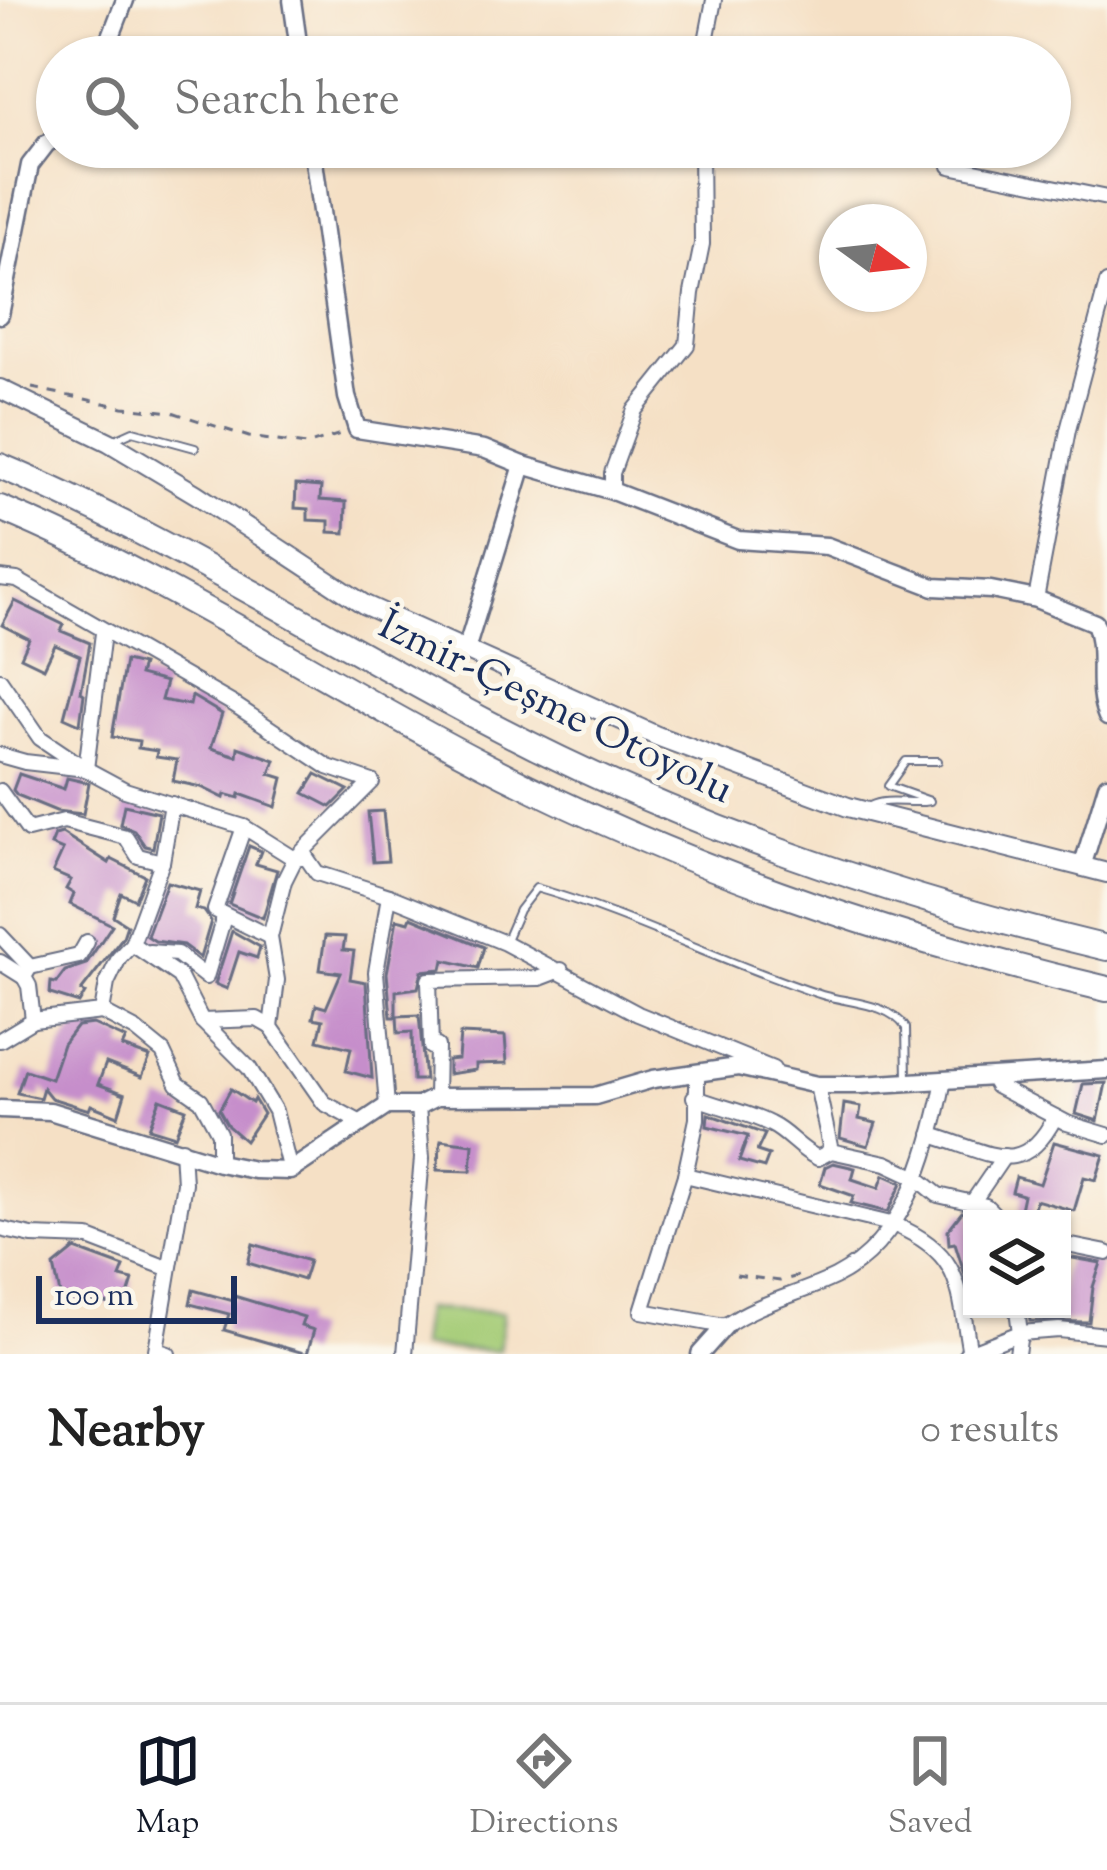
<!DOCTYPE html>
<html lang="en">
<head>
<meta charset="utf-8">
<style>
	:root { --surface:#fff; --page:#f2f2f2; --text:#222; --muted:#767676; --line:#e0e0e0; --accent:#111827 }
	body { margin:0; font-family:"Sorts Mill Goudy",serif; background:var(--page); color:var(--text) }
	.controls { position:absolute; right:36px; bottom:36px; display:grid; overflow:hidden; border-radius:0px; box-shadow:0 3px 9px #0004 }
	.controls button { width:108px; height:108px; display:grid; place-items:center; padding:0; border:0; border-bottom:3px solid var(--line); background:var(--surface); color:var(--text); font:60px sans-serif }
	.compass { position:absolute; left:819px; top:204px; width:108px; height:108px; border-radius:50%; background:var(--surface); box-shadow:0 3px 9px #0004; rotate:105deg }
	.scale { position:absolute; left:36px; bottom:30px; width:201px; box-sizing:border-box; padding-left:12px; border:6px solid #1b2f5e; border-top:0; font-size:33px; line-height:42px; white-space:nowrap; color:#1b2f5e; -webkit-text-stroke:9px #fbf7ec; paint-order:stroke }
	.list { margin:0; padding:0; list-style:none }
	h2 { display:flex; justify-content:space-between; align-items:center; height:156px; margin:0; padding:0 48px; font-size:51px }
	h2 small { font-size:39px; font-weight:400; color:var(--muted) }
	.icon { flex:none; width:66px; height:66px; fill:none; stroke:currentColor; stroke-width:2; stroke-linecap:round; stroke-linejoin:round }
	.map { position:relative; flex:none; width:1107px; height:1354px; overflow:hidden }
	.search { position:absolute; background:var(--surface); box-shadow:0 3px 9px #0004; left:36px; right:36px; top:36px; height:132px; display:flex; align-items:center; gap:30px; box-sizing:border-box; padding:0 42px; border-radius:66px; color:var(--muted); font-size:45px }
	.sheet { height:348px; background:var(--surface) }
	nav { display:flex; justify-content:space-around; align-items:center; box-sizing:border-box; height:168px; border-top:3px solid var(--line); background:var(--surface); font-size:33px; color:var(--muted) }
	nav a { display:grid; justify-items:center; gap:6px }
	nav .on { color:var(--accent) }
	.map>svg:first-child { display:block }
	.green { fill:#a5cc77; stroke:#607e6a; stroke-width:3 }
	.building { fill:#c68ecb }
	.lines { fill:none; stroke-linecap:round; stroke-linejoin:round }
	.service-casing { stroke:#676d82; stroke-width:10 }
	.minor-casing { stroke:#676d82; stroke-width:18 }
	.tertiary-casing { stroke:#676d82; stroke-width:21 }
	.secondary-casing { stroke:#676d82; stroke-width:22 }
	.motorway-casing { stroke:#676d82; stroke-width:28 }
	.path { stroke:#676d82; stroke-width:3; stroke-dasharray:9 9; stroke-linecap:butt }
	.service { stroke:#fff; stroke-width:6 }
	.minor { stroke:#fff; stroke-width:14 }
	.tertiary { stroke:#fff; stroke-width:16 }
	.secondary { stroke:#fff; stroke-width:18 }
	.motorway { stroke:#fff; stroke-width:24 }
	.labels { text-anchor:middle; stroke-width:10; stroke-linejoin:round; paint-order:stroke }
	.street-label { font-size:42px; fill:#1b2f5e; stroke:#fbf7ec }
</style>
</head>
<body>
<div class="map">
<svg width="1107" height="1354" viewBox="0 0 1107 1354">
	<rect width="100%" height="100%" fill="#fbf7ec"/>
	<filter id="ink" filterUnits="userSpaceOnUse"><feTurbulence type="fractalNoise" baseFrequency=".00833" numOctaves="2"/><feDisplacementMap in="SourceGraphic" scale="24" xChannelSelector="R" yChannelSelector="G"/><feConvolveMatrix kernelMatrix="1 2 1 2 8 2 1 2 1" color-interpolation-filters="sRGB"/></filter>
	<filter id="wash" filterUnits="userSpaceOnUse"><feTurbulence type="fractalNoise" baseFrequency=".004" numOctaves="4" result="noise"/><feDisplacementMap in="SourceGraphic" scale="48" xChannelSelector="R" yChannelSelector="G"/><feGaussianBlur stdDeviation="2.7" result="paint"/><feColorMatrix in="noise" values="0 0 0 0 0 0 0 0 0 0 0 0 0 0 0 0 0 1.4 0 .05"/><feComposite in="paint" operator="in"/></filter>
	<g filter="url(#wash)">
		<rect width="100%" height="100%" fill="#f5e0c5"/>
		<path class="green" d="M424,1309L503,1313L499,1351L420,1347Z"/>
		<g id="blocks">
			<g class="building">
				<path d="M296,485L321,487L320,500L346,502L345,533L329,532V521L308,520V509L295,508Z"/>
				<path d="M15,601L64,625L61,631L90,643L81,692L84,694L80,724L64,717L80,656L55,645L44,668L21,657L29,639L2,625Z"/>
				<path d="M125,661L142,665L139,675L166,682L161,700L190,705L192,696L222,714L211,748L237,756L238,747L275,760L270,774L283,778L276,807L240,794L239,798L225,794L224,798L201,787L173,781L177,760L156,757L157,751L138,748L139,741L112,737Z"/>
				<path d="M19,774L64,789L67,778L89,783L83,814L56,811L17,795L13,790Z"/>
				<path d="M316,774L348,790L331,807L304,793Z"/>
				<path d="M124,805L159,813L153,848L145,846L134,830L120,824Z"/>
				<path d="M383,811L388,861L373,862L368,812Z"/>
				<path d="M62,833L109,863L111,859L145,876L135,900L121,893L113,916L127,925L123,937L81,991L85,993L79,1003L50,994L51,982L56,983L65,971L86,964L112,925L70,904L74,894L66,889L71,880L53,872L63,850L51,845L55,835Z"/>
				<path d="M249,846L261,851L256,864L277,870L263,918L229,904Z"/>
				<path d="M167,882L200,891L195,909L204,911L211,921L200,958L183,945L155,941L147,936Z"/>
				<path d="M411,917L484,947L478,968L444,960L442,969L422,971L418,988L396,991V1017H391L387,973L397,919L409,922Z"/>
				<path d="M232,931L260,947L257,958L239,952L227,989L215,984Z"/>
				<path d="M325,936L345,937L343,950L354,951L350,979L366,982L372,1078L346,1071L351,1048L318,1040L323,1020L313,1018L316,1005L326,1008L341,973L320,970Z"/>
				<path d="M419,1015L425,1080H413L412,1032L398,1033L397,1016Z"/>
				<path d="M93,1024L126,1039L122,1047L150,1057L142,1077L106,1063L98,1084L125,1094L118,1116L91,1105L89,1110L51,1098L43,1088L40,1098L17,1093L25,1070L51,1079L63,1044L77,1026Z"/>
				<path d="M460,1034L505,1036L507,1063L476,1064V1070L448,1074V1060L458,1059Z"/>
				<path d="M1106,1083L1098,1121L1076,1114L1083,1084Z"/>
				<path d="M231,1089L252,1103L254,1099L263,1114L245,1141L228,1126L219,1110Z"/>
				<path d="M160,1099L186,1109L175,1136L149,1128Z"/>
				<path d="M844,1104L861,1107L859,1119L876,1123L868,1146L840,1138Z"/>
				<path d="M708,1114L765,1134L757,1151L769,1155L764,1168L739,1161L748,1136L707,1126Z"/>
				<path d="M441,1140L473,1144L471,1171L437,1170Z"/>
				<path d="M1054,1142L1104,1155L1096,1180L1084,1177L1074,1211L1036,1200L1031,1219H1018L1023,1195L1012,1192L1016,1177L1040,1184Z"/>
				<path d="M833,1163L855,1168L852,1179L879,1188L884,1175L902,1183L888,1212L851,1203L854,1196L820,1184L825,1167Z"/>
				<path d="M962,1212L983,1219H972V1276L966,1278L955,1243L949,1244L948,1230Z"/>
				<path d="M253,1244L309,1261L303,1280L248,1263Z"/>
				<path d="M75,1249L124,1267L120,1277L133,1280L125,1305L61,1299L54,1266Z"/>
				<path d="M1067,1257L1101,1263L1093,1287L1089,1322L1030,1321L1028,1309H1062V1276Z"/>
				<path d="M193,1290L233,1301L234,1296L304,1317L301,1326L314,1330L307,1354L224,1330L229,1314L190,1304Z"/>
			</g>
		</g>
	</g>
	<g filter="url(#ink)">
		<use href="#blocks" fill-opacity="0" stroke="#676d82" stroke-width="3"/>
		<g class="lines">
			<defs>
				<g id="service">
					<path d="M113,440L133,431L195,448"/>
					<path d="M870,806C888,797 910,805 930,801L888,786L906,761H938"/>
					<path d="M506,940L519,910L536,888C634,916 725,964 822,995C849,1003 890,1003 906,1028L907,1078"/>
				</g>
				<g id="minor">
					<path d="M703,57L714,0"/>
					<path d="M950,166L1107,198"/>
					<path d="M612,491V473L635,410L687,345L692,293L702,244L701,147"/>
					<path d="M0,578L17,580L235,705L328,767L372,782L295,859L284,881L270,937L277,980L271,1027L324,1103L359,1122"/>
					<path d="M1036,599L1068,430L1107,283"/>
					<path d="M0,680L40,738L86,769L103,633"/>
					<path d="M0,755L25,762L86,769L125,790L244,827L295,859L306,857L317,873L389,896L505,943L638,1014L773,1069"/>
					<path d="M0,791L28,830L64,821L126,837L138,856L162,862"/>
					<path d="M244,827L215,910L270,937"/>
					<path d="M0,935L30,967L24,977L29,986L33,1020L0,1040"/>
					<path d="M132,944L179,976L202,1021L249,1068L275,1111L290,1171"/>
					<path d="M149,952L177,954L206,977L224,917"/>
					<path d="M0,962L24,977"/>
					<path d="M30,967L79,956L87,942"/>
					<path d="M102,1012L136,1030L163,1052L178,1084L201,1100L219,1133V1163"/>
					<path d="M33,1020L102,1012L107,983L119,958L132,944L162,862L172,804"/>
					<path d="M202,1021L257,1019L271,1027"/>
					<path d="M697,1074V1119L685,1175L642,1311L725,1326C759,1302 798,1295 835,1277C906,1241 930,1152 944,1080"/>
					<path d="M991,1077L996,1086L1067,1123L1107,1135"/>
					<path d="M817,1085L831,1151"/>
					<path d="M436,1097L437,1046L431,1047L429,980L540,978L561,970"/>
					<path d="M694,1097C718,1107 747,1112 770,1124C789,1133 798,1149 818,1158L831,1151L886,1163L916,1177L938,1195L986,1206L999,1219"/>
					<path d="M387,1106L376,972L389,896"/>
					<path d="M931,1135C988,1151 1022,1182 1055,1117"/>
					<path d="M685,1175L895,1225C963,1254 958,1287 970,1354"/>
					<path d="M972,1203L1004,1156"/>
					<path d="M0,1229L32,1236L89,1238L167,1268"/>
					<path d="M1062,1244L1107,1253"/>
					<path d="M1017,1309L1020,1333L1059,1330L1107,1335"/>
					<path d="M168,1354L156,1350L184,1183L182,1149"/>
					<path d="M405,1354L422,1158L418,1106"/>
					<path d="M966,1354L1020,1333L1017,1354"/>
				</g>
				<g id="tertiary">
					<path d="M292,0L300,57"/>
					<path d="M103,57L125,0"/>
					<path d="M312,147L347,397L357,429L484,449L523,465"/>
					<path d="M0,315L30,165L47,143L57,138"/>
					<path d="M466,650L523,465L612,491L738,540L827,546L934,587L991,590L1036,599L1095,623C1107,654 1094,686 1107,717"/>
					<path d="M1082,867L1107,785"/>
					<path d="M0,1109L50,1111L219,1163L254,1170L290,1171L387,1106H418L436,1097L595,1096L653,1079L738,1067L817,1085H861L1107,1070"/>
					<path d="M700,1354L725,1326"/>
				</g>
				<path id="secondary" d="M0,389L109,442L196,494L365,605L657,736L848,807L1107,873"/>
				<g id="motorway">
					<path d="M0,466C174,539 333,643 500,729C692,829 897,898 1107,948"/>
					<path d="M0,508C168,578 322,681 483,764C680,866 891,939 1107,989"/>
				</g>
			</defs>
			<use href="#service" class="service-casing"/>
			<use href="#minor" class="minor-casing"/>
			<use href="#tertiary" class="tertiary-casing"/>
			<use href="#secondary" class="secondary-casing"/>
			<use href="#motorway" class="motorway-casing"/>
			<g class="path">
				<path d="M32,388L123,407L172,412L249,437L306,445L344,433"/>
				<path d="M736,1275L780,1281L806,1274"/>
			</g>
			<use href="#service" class="service"/>
			<use href="#minor" class="minor"/>
			<use href="#tertiary" class="tertiary"/>
			<use href="#secondary" class="secondary"/>
			<use href="#motorway" class="motorway"/>
		</g>
	</g>
	<g class="labels">
		<g class="street-label">
			<text transform="translate(557 705) rotate(26)" y="15">İzmir-Çeşme Otoyolu</text>
		</g>
	</g>
</svg>
<div class="controls">
<button><svg class="icon" aria-label="layers" viewBox="0 0 24 24"><path d="M12 4l9 5-9 5-9-5zM3 14l9 5 9-5"/></svg></button>
</div>
<svg class="compass" viewBox="-18 -18 36 36"><path d="M0-13l5 13h-10z" fill="#e53935"/><path d="M0 13l5-13h-10z" fill="#767676"/></svg>
<div class="scale">100 m</div>
<div class="search"><svg class="icon" aria-label="search" viewBox="0 0 24 24"><circle cx="10" cy="10" r="6"/><path d="M15 15l6 6"/></svg>Search here</div>
</div>
<section class="sheet">
<h2>Nearby<small>0 results</small></h2>
<ul class="list">
</ul>
</section>
<nav>
<a class="on"><svg class="icon" aria-label="map" viewBox="0 0 24 24"><path d="M3 6l6-2 6 2 6-2v14l-6 2-6-2-6 2zM9 4v14M15 6v14"/></svg>Map</a>
<a><svg class="icon" aria-label="directions" viewBox="0 0 24 24"><path d="M12 3l9 9-9 9-9-9zM9 14v-3h6M13 9l2 2-2 2"/></svg>Directions</a>
<a><svg class="icon" aria-label="saved" viewBox="0 0 24 24"><path d="M7 4h10v16l-5-4-5 4z"/></svg>Saved</a>
</nav>
</body>
</html>
